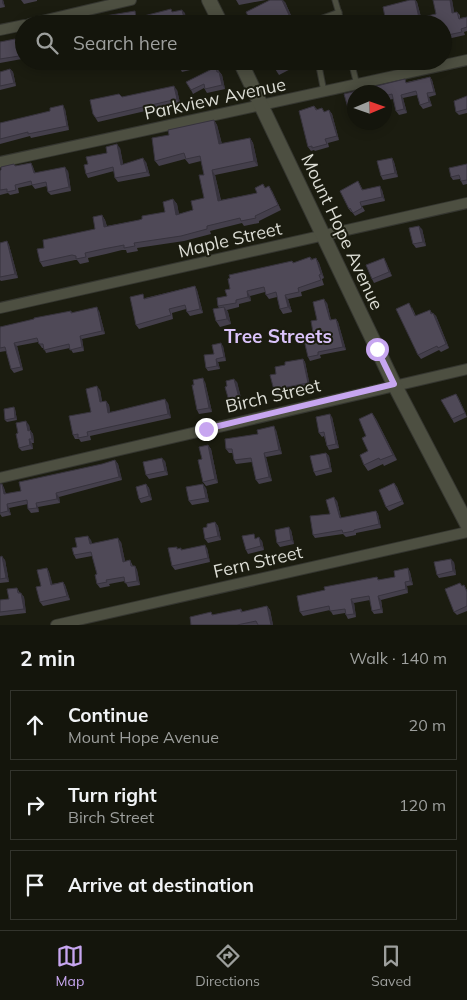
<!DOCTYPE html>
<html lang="en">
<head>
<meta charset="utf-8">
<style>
	:root { --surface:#14150c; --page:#1d1e15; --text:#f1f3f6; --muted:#9d9f9d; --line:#33342d; --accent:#c7a6f0 }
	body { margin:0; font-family:Mulish,sans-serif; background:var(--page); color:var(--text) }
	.compass { position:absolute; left:347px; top:85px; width:45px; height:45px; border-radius:50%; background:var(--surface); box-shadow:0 2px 12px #0003; rotate:88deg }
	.stop { position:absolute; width:15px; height:15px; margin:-11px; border:4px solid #c7a6f0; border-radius:50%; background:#fff }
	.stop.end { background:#c7a6f0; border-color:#fff; box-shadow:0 1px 5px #0008 }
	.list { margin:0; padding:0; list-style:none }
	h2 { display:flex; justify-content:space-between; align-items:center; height:65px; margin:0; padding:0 20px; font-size:21px }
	h2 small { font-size:16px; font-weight:400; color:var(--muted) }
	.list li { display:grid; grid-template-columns:32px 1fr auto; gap:15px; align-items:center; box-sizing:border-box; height:70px; margin:0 10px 10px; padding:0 10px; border:1px solid var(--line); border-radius:0px }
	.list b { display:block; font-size:19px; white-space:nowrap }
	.list p { margin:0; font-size:16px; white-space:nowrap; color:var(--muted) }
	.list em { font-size:16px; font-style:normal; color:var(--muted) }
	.icon { flex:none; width:28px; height:28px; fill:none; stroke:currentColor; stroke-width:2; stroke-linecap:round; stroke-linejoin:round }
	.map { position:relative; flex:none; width:467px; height:625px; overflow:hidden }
	.search { position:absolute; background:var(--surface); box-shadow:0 2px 12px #0003; left:15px; right:15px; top:15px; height:55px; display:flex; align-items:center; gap:12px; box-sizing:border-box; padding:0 18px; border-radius:28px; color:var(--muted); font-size:19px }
	.sheet { height:305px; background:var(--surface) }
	nav { display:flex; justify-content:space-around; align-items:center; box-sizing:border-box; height:70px; border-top:1px solid var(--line); background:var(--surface); font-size:14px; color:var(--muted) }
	nav a { display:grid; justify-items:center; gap:2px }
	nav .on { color:var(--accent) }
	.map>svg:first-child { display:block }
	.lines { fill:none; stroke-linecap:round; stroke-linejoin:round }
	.lane-casing { stroke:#353630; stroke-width:7 }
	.street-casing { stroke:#353630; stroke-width:12 }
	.secondary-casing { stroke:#353630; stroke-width:16 }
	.lane { stroke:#4d4f41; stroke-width:5 }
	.street { stroke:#4d4f41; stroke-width:10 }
	.secondary { stroke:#4d4f41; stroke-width:14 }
	.wall { fill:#443f4b }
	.shaded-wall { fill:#37333d }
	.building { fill:#4f4957; stroke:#37333d }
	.route { stroke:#c7a6f0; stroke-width:6 }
	.labels { text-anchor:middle; stroke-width:4; stroke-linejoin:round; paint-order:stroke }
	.street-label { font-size:18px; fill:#dcddd5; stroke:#1b1c10 }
	.neighbourhood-label { font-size:19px; font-weight:bold; fill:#dac3fa; stroke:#1b1c10 }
</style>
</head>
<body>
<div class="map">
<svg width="467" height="625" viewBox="0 0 467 625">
	<rect width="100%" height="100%" fill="#1b1c10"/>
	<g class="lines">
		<defs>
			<g id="lane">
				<path d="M335,0L342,24"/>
				<path d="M316,24L320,19L339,12"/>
				<path d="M318,61L324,92"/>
				<path d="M351,61L357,85"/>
			</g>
			<g id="street">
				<path d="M29,24L131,0"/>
				<path d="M0,30L24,25"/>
				<path d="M0,162L467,60"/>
				<path d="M0,308L467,203"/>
				<path d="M0,478L467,369"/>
				<path d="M56,625L467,532"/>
			</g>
			<g id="secondary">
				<path d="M209,0L221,24"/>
				<path d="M240,61L394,384L467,524"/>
			</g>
		</defs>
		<use href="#lane" class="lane-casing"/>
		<use href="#street" class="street-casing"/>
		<use href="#secondary" class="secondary-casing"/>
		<use href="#lane" class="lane"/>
		<use href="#street" class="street"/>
		<use href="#secondary" class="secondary"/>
	</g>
	<g class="wall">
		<path d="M0,0H3L5,7L0,8Z"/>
		<path d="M21,0H37V1L24,4Z"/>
		<path d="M236,0H266L239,5Z"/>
		<path d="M410,0H415L417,2L421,17L436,14L452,0L454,13L457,12L460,15V18L467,17V31L464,32L465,35L443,40V24L385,17Z"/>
		<path d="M285,2L294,22L291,24H252Z"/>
		<path d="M15,39L18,43L22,59L0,63V42Z"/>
		<path d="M176,61H213L214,64L182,72Z"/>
		<path d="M270,61H306L279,75Z"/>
		<path d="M216,67L222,75L225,89L207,93L204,88L193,94L191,90Z"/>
		<path d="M10,69L13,72L16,86L0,90V72Z"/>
		<path d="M430,77L432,80L436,95L429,97L432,106L423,109L420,105L417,95L403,98L407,113L399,115L396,111L393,99L384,101V92H354V111L351,112L348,108L344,94L407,82Z"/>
		<path d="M177,90L180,103L98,122L93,114L122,97Z"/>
		<path d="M467,96V113L459,115L456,112Z"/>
		<path d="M314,106L317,109L325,112L329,110L332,114L339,140L328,143L329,147L315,151L314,150L311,151L308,147Z"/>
		<path d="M65,109L69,130L31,138L30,136L0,144V123Z"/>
		<path d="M214,120L217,125L222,144L250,138L253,143L258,166L215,175L221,200L257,193L265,188L272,191L281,210L259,221V223L244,226L242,223L210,231L211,234L184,241L137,248L138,251L127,253L126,250H122L106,254L88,258L89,262L80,264L77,260H75L43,267L40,262L44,248L95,229L102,215L105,220L107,226L139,220L165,212L173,199L177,204L179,214L193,210L204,198V175L201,161L189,164L185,159L159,166L155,161L169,135Z"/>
		<path d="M120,148L123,164L146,162L150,176L118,182L115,178L114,171L88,178L86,174L88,164L107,153Z"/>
		<path d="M392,158L394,162L398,177L383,180L381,176Z"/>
		<path d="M31,163L33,167L35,173L68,171L71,191L51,195L48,192L47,186L35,189L32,185L18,188L19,193L10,195L8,193L0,195V171L14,164L16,166Z"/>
		<path d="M467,164V184L463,185L460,179L453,180L451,177Z"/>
		<path d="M358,181L363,190H382L385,201L362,206L365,211L355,216L352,212H351L349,209Z"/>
		<path d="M422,229L426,246L416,248L413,244Z"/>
		<path d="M7,241L9,245L18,278L1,281L0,280V243Z"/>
		<path d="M310,257L312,259L316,258L319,263L324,278L322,279L324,285L301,292L302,296L288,299L292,312L283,314L280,309L277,297L269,299L266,295L265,292L250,296L251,301L239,304V307L227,310L228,312L231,324L220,327L216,321L219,308L218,306L227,296L230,289L292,261L294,263Z"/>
		<path d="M386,262L392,276L374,283L372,279Z"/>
		<path d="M195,286L197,290L203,313L190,316L187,312L186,309L172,313L173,319L139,329L136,325L145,298Z"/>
		<path d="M327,303L331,320L336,319L338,322L346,350L320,355L321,358L310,361L308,357L314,338L317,320Z"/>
		<path d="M412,307L416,316L430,310L432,313L436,316L449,348L441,352L439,350L421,359L418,355Z"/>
		<path d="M71,311L72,313L99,311L105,334L82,339L84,351L73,353L70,348L46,353L44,348H42L38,342L17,346L23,370L14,373L11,369L6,351L0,352V327Z"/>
		<path d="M223,346L226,361L218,362L220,369L208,371L206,368L214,354Z"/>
		<path d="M303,359L305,362L310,386L289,391L290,395L277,398L275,394L276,374L285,365Z"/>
		<path d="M205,382L212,412L199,414L197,410Z"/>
		<path d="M237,382L242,402L231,404L229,401Z"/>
		<path d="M100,390L102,402L106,401L109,405L110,412L168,403L171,418L90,436L91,440L81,442L79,439H75L73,435L91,412Z"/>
		<path d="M456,394L458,397L467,417L454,423L452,419Z"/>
		<path d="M14,407L15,409L17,420L7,422L5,420Z"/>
		<path d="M372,413L376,419L397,460L384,466L383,464L368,471L364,465L368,451L366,436Z"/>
		<path d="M332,417L339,448L329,450L327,446L324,436L322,437L319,433Z"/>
		<path d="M29,425L30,430L33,434L34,443H32L33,449L22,451L19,448L18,433Z"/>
		<path d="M276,430L282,454L266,457L272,481L259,484L256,480L252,462L236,464L234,460L233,453H229L226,449L258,434Z"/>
		<path d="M208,445L211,449L218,483L206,486L203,482L202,459Z"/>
		<path d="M326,453L329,456L332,472L316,476L314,472Z"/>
		<path d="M115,460L118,464L122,480L59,497L60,503L38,507L39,512L31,513L28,509V504L9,508L11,515L2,517L0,514V484H2L4,488L6,494L21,491Z"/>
		<path d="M165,461L168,475L149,479L146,475Z"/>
		<path d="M394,483L397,487L404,504L389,511L386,507Z"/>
		<path d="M146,484L149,488L152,500L141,503L139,499Z"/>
		<path d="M206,488L209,502L192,505L189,501Z"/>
		<path d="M337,501L341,518L376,511L378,514L381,528L356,533V535L346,537L343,534L315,538L313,535L330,514Z"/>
		<path d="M215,522L218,526L221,540L208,543L205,539L207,527Z"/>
		<path d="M291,530L294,544L280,547L277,543Z"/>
		<path d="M256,538L262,541L264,550L248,554L246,550Z"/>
		<path d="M91,540L92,544L121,542L125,561L130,560L133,566H135L137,570L140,585L128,587L125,581L109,584L110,586L100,588L97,584V574L92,556L76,559L74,555L77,547Z"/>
		<path d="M207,548L210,562L175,570L172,566L178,549L182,550Z"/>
		<path d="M0,557L5,560L9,582L0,583Z"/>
		<path d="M454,562L456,575L439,578L437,575Z"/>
		<path d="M47,568L49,572L52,584L63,582L65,585L70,600L43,606L40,602L41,586Z"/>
		<path d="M408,568L410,572L413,585L407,586L408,593L381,600L383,613L374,614L372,611L370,600L354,603L356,617L348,619L345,613L333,615L330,610L303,616L300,612L325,590L377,577L379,580L395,577Z"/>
		<path d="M464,585L467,590V611L457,615L454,612L463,586Z"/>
		<path d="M17,588L20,593L24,597L26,613L0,616V600L9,599Z"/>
		<path d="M267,606L270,610L273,625H191L211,612L213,615L241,609L243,612Z"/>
	</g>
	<g class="shaded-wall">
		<path d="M2,0H3L5,7L2,3Z"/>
		<path d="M282,0H283L285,2L294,22L289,15Z"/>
		<path d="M415,0L417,2L422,21L419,18Z"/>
		<path d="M450,0H452L455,16L452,13Z"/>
		<path d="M182,10L185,13L187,24L185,22Z"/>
		<path d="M15,39L18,43L22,59L19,56Z"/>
		<path d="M10,69L13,72L16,86L14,83Z"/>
		<path d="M219,72L222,75L225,89L222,85Z"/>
		<path d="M430,77L432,80L436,95L434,92Z"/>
		<path d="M174,86L177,90L180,103L177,99Z"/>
		<path d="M427,93L429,97L432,106L429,102Z"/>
		<path d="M401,95L403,98L407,113L404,109Z"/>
		<path d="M63,105L65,109L69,130L67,126Z"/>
		<path d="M329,110L332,114L339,140L337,136Z"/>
		<path d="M214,120L217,125L223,149L219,144Z"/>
		<path d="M250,138L253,143L258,166L254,161Z"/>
		<path d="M117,144L120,148L124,168L121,165Z"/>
		<path d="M143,158L146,162L150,176L147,172Z"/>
		<path d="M392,158L394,162L398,177L395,173Z"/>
		<path d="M31,163L33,167L37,177L34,173Z"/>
		<path d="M65,167L68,171L71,191L69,187Z"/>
		<path d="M212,170L215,175L222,206L218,201Z"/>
		<path d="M269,186L272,191L281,210L278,205Z"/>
		<path d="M380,186L382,190L385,201L382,197Z"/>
		<path d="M173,199L177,204L180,220L176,215Z"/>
		<path d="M102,215L105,220L108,232L104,227Z"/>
		<path d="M419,226L422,229L426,246L423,242Z"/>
		<path d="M7,241L9,245L18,278L15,274Z"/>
		<path d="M316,258L319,263L324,278L321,274Z"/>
		<path d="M384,258L386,262L392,276L389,272Z"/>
		<path d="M195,286L197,290L203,313L200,309Z"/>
		<path d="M247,291L250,296L251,301L248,297Z"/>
		<path d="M285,295L288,299L292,312L288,307Z"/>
		<path d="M324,299L327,303L332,324L330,320Z"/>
		<path d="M97,307L99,311L105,334L102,331Z"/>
		<path d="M224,307L228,312L231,324L227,319Z"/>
		<path d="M433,313L436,316L449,348L446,344Z"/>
		<path d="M336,319L338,322L346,350L343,347Z"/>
		<path d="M80,336L82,339L84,351L82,347Z"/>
		<path d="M14,343L17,346L23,370L21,367Z"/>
		<path d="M221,343L223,346L226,361L224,357Z"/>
		<path d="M216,359L218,362L220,369L217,366Z"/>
		<path d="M303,359L305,362L310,386L308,383Z"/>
		<path d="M203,378L205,382L212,412L209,408Z"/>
		<path d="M234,379L237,382L242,402L239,398Z"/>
		<path d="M97,386L100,390L103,406L100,402Z"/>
		<path d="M456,394L458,397L467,416L465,413Z"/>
		<path d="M165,399L168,403L171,418L168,414Z"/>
		<path d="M106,401L109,405L111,416L108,413Z"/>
		<path d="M14,407L15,409L17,420L15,418Z"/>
		<path d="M372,413L376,419L397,460L393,455Z"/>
		<path d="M330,414L332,417L339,448L336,444Z"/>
		<path d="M26,421L29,425L31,435L28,431Z"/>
		<path d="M274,426L276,430L282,454L279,450Z"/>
		<path d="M30,430L33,434L34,443L32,439Z"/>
		<path d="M29,439L32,443L33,449L30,445Z"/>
		<path d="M208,445L211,449L218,483L215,479Z"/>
		<path d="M264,453L266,457L272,481L269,477Z"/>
		<path d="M326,453L329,456L332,472L330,468Z"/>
		<path d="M162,458L165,461L168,475L165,471Z"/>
		<path d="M115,460L118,464L122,480L119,477Z"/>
		<path d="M394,483L397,487L404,504L402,501Z"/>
		<path d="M2,484L4,488L7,498L4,494Z"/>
		<path d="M146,484L149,488L152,500L149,496Z"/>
		<path d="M203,484L206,488L209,502L206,498Z"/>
		<path d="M56,493L59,497L60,503L57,499Z"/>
		<path d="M334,497L337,501L342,522L340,518Z"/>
		<path d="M36,503L38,507L39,512L37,508Z"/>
		<path d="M7,504L9,508L11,515L8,511Z"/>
		<path d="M376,511L378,514L381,528L379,524Z"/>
		<path d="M215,522L218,526L221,540L218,536Z"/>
		<path d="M289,527L291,530L294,544L291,540Z"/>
		<path d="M88,536L91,540L92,548L90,544Z"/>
		<path d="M259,537L262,541L264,550L261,546Z"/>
		<path d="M118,538L121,542L126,566L123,562Z"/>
		<path d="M205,545L207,548L210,562L208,558Z"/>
		<path d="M2,556L5,560L9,582L6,578Z"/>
		<path d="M451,559L454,562L456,575L453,571Z"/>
		<path d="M135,566L137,570L140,585L137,581Z"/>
		<path d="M47,568L49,572L54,589L51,585Z"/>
		<path d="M408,568L410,572L413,585L410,581Z"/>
		<path d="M63,582L65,585L70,600L67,596Z"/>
		<path d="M405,582L407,586L408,593L406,589Z"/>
		<path d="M21,593L24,597L26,613L24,609Z"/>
		<path d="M378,596L381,600L383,613L381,609Z"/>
		<path d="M351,599L354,603L356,617L354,614Z"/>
		<path d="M267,606L270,610L273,625H271Z"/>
	</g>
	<g class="building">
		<path d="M270,0H282L289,15L283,18L286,24H252L246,12Z"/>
		<path d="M410,0H415L419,18L436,14L433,0H450L452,13L457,12L459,19L467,17V27L461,29L462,32L443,36V24H368L367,20L385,17L383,7Z"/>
		<path d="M171,9L172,12L182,10L185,22L179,24H164V23L161,24H101L99,17L135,11L136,18Z"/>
		<path d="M15,39L19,56L0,59V42Z"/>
		<path d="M176,61H206L179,68Z"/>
		<path d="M270,61H287L274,68Z"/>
		<path d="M216,67L217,72H219L222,85L205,89L204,84L191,90L186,82Z"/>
		<path d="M10,69L14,83L0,86V72Z"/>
		<path d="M430,77L434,92L427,93L429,102L420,105L416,91L401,95L404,109L396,111L392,94L384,96V92H354V106L348,108L344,94L405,79L406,83Z"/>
		<path d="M174,86L177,99L96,118L93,114L90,100L119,94L122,97Z"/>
		<path d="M467,96V109L456,112L454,101Z"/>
		<path d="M63,105L67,126L28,134V132L0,139V123L50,111V108Z"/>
		<path d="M314,106L316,110L322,108L324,112L329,110L337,136L325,139L327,144L312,148V146L308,147L299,111Z"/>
		<path d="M214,120L219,144L250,138L254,161L212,170L218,201L257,193L255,188L263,184L265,188L269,186L278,205L255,216L256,218L241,221L240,218L207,226V229L181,236L134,243L135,246L124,248V245L119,246L103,249L85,253L86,257L76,259V256L72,255L40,262L37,249L44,248L43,240L95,229L93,217L102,215L104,227L139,220L142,219V216L165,212L163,202L173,199L176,215L193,210L191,201L204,198L199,175H204L200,156L186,159L184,153L155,161L152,138L169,135L168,130Z"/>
		<path d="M117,144L121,165L143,158L147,172L115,178L113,167L86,174L84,165L88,164L86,157L107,153L106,147Z"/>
		<path d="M392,158L395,173L381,176L377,161Z"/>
		<path d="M31,163L34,173L65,167L69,187L48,192L46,182L32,185L31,181L15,185L16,190L7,192V189L0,190V171L1,170V167L14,164L15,166Z"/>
		<path d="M467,164V180L461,181L459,175L451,177L449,168Z"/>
		<path d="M358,181L362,190L380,186L382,197L360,202L362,208L353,213L350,208L349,209L340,191Z"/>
		<path d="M419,226L423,242L413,244L409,228Z"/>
		<path d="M7,241L15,274L0,277V243Z"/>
		<path d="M310,257L311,260L316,258L321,274L319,275L321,280L298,288L299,292L285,295L288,307L280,309L276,292L266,295L264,287L247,291L248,297L236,300V303L218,306L217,298L227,296L225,290L230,289L228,279L230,278L229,275L292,261L293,263Z"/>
		<path d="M384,258L389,272L372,279L366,265Z"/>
		<path d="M195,286L200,309L187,312L185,305L169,309L171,315L136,325L130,297L143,294L144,299Z"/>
		<path d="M324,299L330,320L336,319L343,347L318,352V355L308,357L304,340L314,338L311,321L317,320L313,302Z"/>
		<path d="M409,303L415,316L430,310L431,314L433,313L446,344L438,348L437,346L418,355L396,309Z"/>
		<path d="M97,307L102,331L80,336L82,347L70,350L69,344L44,350L43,344H39L37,338L14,343L21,367L11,369L5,347L0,348V327L34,319V318L71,311V313Z"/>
		<path d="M224,307L227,319L216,321L213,309Z"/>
		<path d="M221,343L224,357L216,359L217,366L206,368L204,355L214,354L212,345Z"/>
		<path d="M303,359L308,383L287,387V391L275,394L270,375L276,374L275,367L285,365V362Z"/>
		<path d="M203,378L209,408L197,410L192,385H194L193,380Z"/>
		<path d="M234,379L239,398L229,401L225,387L227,386L226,381Z"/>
		<path d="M97,386L100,402L106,401L108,413L165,399L168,414L87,432L88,436L78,438V434L73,435L69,416L91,412L86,389Z"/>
		<path d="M456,394L465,413L452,419L441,400Z"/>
		<path d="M14,407L15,418L5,420L4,409Z"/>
		<path d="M372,413L393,455L380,460L379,458L364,465L360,455L368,451L362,438L366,436L359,419Z"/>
		<path d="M330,414L336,444L327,446L324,432L319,433L316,417Z"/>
		<path d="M26,421L28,431L30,430L32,439H29L30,445L19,448L16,434L18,433L16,423Z"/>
		<path d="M274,426L279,450L264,453L269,477L256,480L251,458L234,460L232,449H226L225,439L258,434L257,430Z"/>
		<path d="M208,445L215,479L203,482L198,460L202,459L199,447Z"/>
		<path d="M326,453L330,468L314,472L310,456Z"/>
		<path d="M162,458L165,471L146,475L143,462Z"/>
		<path d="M115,460L119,477L56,493L57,499L36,503L37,508L28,509L27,500L7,504L8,511L0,513V484H2L4,494L21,491L19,482L102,464Z"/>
		<path d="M394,483L402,501L386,507L379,490Z"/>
		<path d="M146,484L149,496L139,499L136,487Z"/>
		<path d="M203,484L206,498L189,501L186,487Z"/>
		<path d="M334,497L340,518L376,511L379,524L354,530V531L343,533L342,530L313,535L310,516L330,514L326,500Z"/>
		<path d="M215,522L218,536L205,539L203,528L207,527V524Z"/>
		<path d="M289,527L291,540L277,543L275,530Z"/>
		<path d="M254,534L255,539L259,537L261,546L246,550L242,536Z"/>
		<path d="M88,536L90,544L118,538L123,562L130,560L131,566H135L137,581L125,583L124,577L106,580L107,582L97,584L95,575L97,574L91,552L74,555L72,548L77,547L75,538Z"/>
		<path d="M205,545L208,558L172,566L168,548L177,547V549L181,548V550Z"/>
		<path d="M2,556L6,578L0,579V557Z"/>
		<path d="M451,559L453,571L437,575L434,562Z"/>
		<path d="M47,568L51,585L63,582L67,596L40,602L36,587L41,586L37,570Z"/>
		<path d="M408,568L410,581L405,582L406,589L378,596L381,609L372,611L369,596L351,599L354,614L346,615L345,609L330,611L329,606L300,612L297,596L325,590L324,587L377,577L378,580L395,577L394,571Z"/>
		<path d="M460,583L462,586L464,585L467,592V606L454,612L445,589Z"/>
		<path d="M17,588L18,593H21L24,609L0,612V600L9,599L7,589Z"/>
		<path d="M267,606L271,625H258L256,621L237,625H191L190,617L211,612L212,615L241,609V612Z"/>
	</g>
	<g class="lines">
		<path class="route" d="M206,429L394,384L377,349"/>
	</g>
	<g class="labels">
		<g class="street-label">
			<text transform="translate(215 99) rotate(-12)" y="6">Parkview Avenue</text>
			<text transform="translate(342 232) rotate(65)" y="6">Mount Hope Avenue</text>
			<text transform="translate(230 240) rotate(-13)" y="6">Maple Street</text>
			<text transform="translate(273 396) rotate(-13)" y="6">Birch Street</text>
			<text transform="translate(258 562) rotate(-13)" y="6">Fern Street</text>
		</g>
		<g class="neighbourhood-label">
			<text x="278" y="343">Tree Streets</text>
		</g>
	</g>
</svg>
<svg class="compass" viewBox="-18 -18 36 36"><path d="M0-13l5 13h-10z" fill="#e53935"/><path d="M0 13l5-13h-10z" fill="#9d9f9d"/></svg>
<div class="stop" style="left:377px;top:349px"></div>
<div class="stop end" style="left:206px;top:429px"></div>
<div class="search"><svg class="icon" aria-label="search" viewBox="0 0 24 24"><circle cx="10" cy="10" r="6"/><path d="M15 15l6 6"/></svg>Search here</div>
</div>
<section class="sheet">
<h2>2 min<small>Walk · 140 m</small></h2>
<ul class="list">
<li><svg class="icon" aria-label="ahead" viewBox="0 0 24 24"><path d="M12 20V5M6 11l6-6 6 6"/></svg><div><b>Continue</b><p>Mount Hope Avenue</p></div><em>20 m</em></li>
<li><svg class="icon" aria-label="right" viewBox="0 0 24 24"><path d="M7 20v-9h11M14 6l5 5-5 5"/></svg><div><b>Turn right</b><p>Birch Street</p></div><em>120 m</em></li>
<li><svg class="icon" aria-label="arrive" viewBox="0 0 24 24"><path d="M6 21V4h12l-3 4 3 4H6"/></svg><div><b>Arrive at destination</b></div></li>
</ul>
</section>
<nav>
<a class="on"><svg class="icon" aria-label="map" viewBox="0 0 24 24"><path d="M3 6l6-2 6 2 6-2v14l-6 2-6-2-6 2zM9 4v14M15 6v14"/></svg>Map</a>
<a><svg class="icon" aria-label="directions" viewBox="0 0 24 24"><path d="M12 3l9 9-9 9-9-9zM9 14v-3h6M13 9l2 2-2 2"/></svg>Directions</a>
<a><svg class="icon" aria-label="saved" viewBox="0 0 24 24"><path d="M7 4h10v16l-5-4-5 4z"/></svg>Saved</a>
</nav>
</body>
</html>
